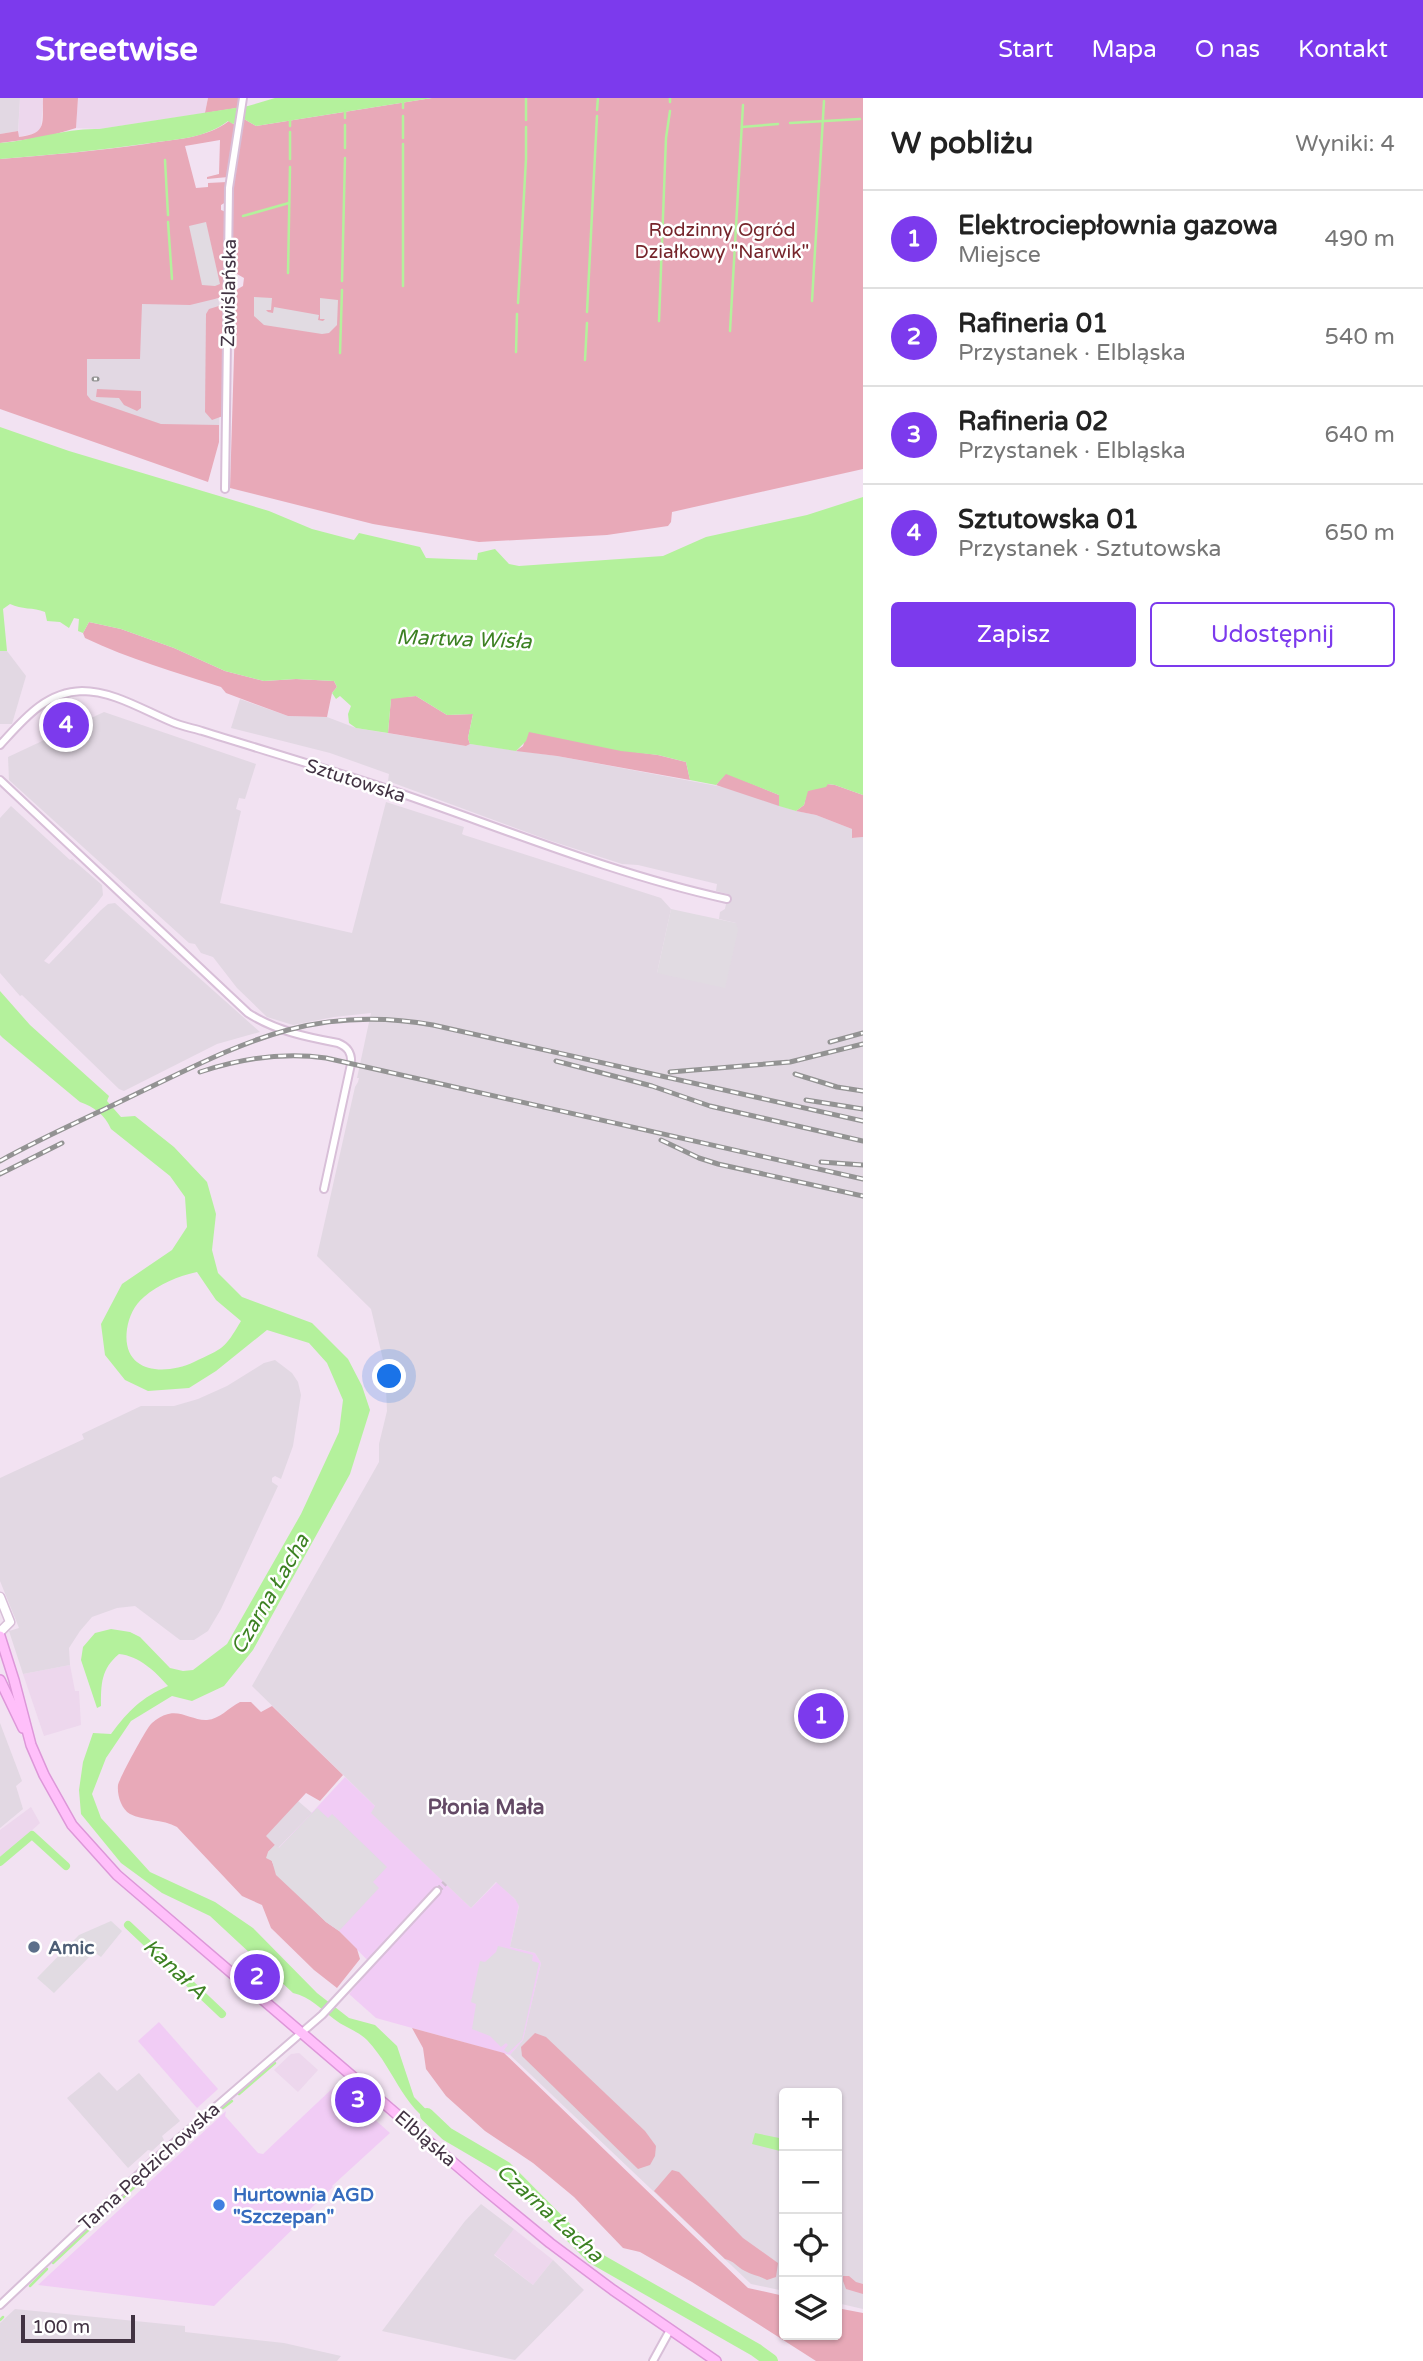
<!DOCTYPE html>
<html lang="pl">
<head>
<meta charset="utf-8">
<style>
	:root { --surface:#fff; --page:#f6f6f6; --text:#222; --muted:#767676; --line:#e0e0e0; --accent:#7c3aed }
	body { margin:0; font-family:"Varela Round",sans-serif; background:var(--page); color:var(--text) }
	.controls { position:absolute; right:21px; bottom:21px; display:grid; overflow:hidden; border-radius:7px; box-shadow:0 2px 5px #0004 }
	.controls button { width:63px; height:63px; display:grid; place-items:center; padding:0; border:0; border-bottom:2px solid var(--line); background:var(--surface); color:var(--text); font:35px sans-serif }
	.scale { position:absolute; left:21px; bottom:18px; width:114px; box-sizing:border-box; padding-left:7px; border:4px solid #423343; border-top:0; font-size:19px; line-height:24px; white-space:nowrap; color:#423343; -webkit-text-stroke:5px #fff; paint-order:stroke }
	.you { position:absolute; left:390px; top:1279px; width:24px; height:24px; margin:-18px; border:5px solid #fff; border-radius:50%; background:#1a73e8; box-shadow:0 0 0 10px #1a73e833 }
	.badge { display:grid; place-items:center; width:46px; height:46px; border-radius:50%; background:var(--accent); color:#fff; font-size:23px; font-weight:700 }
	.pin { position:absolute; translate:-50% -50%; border:4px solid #fff; box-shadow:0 2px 7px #0006 }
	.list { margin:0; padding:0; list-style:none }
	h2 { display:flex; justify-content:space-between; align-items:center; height:91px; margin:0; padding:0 28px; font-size:30px }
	h2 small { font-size:23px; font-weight:400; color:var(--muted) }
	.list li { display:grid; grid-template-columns:46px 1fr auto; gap:21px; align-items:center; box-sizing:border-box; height:98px; padding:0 28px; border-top:2px solid var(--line) }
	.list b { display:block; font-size:26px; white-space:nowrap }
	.list p { margin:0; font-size:23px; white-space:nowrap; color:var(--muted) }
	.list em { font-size:23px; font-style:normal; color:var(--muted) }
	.actions { display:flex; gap:14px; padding:21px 28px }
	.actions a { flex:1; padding:16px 0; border:2px solid var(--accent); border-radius:7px; text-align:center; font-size:24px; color:var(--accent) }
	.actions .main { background:var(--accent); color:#fff }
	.icon { flex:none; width:38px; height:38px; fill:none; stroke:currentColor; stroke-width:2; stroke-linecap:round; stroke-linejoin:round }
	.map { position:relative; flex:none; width:863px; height:2263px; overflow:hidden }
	header { display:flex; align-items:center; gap:42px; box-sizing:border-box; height:98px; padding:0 35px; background:var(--accent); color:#fff }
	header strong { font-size:33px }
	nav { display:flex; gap:38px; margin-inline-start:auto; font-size:24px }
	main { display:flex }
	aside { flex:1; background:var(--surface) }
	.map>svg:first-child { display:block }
	.residential { fill:#edd7ed }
	.commercial { fill:#f1ccf5 }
	.industrial { fill:#e2d8e3 }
	.green { fill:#e8a9b8 }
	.parking { fill:#e1dbe2 }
	.water { fill:#b4f19c; fill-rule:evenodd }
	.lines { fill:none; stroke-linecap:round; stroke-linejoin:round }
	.stream { stroke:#b4f19c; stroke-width:2.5 }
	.canal { stroke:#b4f19c; stroke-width:8 }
	.river { stroke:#b4f19c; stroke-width:14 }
	.minor-tunnel { stroke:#cfbfcf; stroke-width:6; stroke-dasharray:6 3; stroke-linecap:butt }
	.minor-casing { stroke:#d8bfd8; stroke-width:10 }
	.tertiary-casing { stroke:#d8bfd8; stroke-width:11 }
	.secondary-casing { stroke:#dd97d9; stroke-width:12 }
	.minor { stroke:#fff; stroke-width:6 }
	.tertiary { stroke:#fff; stroke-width:8 }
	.secondary { stroke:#ffbffa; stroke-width:9 }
	.rail-casing { stroke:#939393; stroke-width:5 }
	.rail { stroke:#fff; stroke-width:2.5; stroke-dasharray:8; stroke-linecap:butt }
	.service-dot { fill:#5c6f8a; stroke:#fff; stroke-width:2.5 }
	.shop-dot { fill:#3f7fe0; stroke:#fff; stroke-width:2.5 }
	.labels { text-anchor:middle; stroke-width:5; stroke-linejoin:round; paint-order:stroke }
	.park-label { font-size:19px; fill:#76252b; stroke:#fff }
	.street-label { font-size:19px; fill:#423343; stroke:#fff }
	.service-label { font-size:19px; font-weight:bold; fill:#4e5e75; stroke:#fff; text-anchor:start }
	.shop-label { font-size:19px; font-weight:bold; fill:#366cbe; stroke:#fff; text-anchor:start }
	.water-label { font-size:21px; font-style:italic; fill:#3c8122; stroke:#fff }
	.neighbourhood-label { font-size:21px; font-weight:bold; fill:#644a66; stroke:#fff }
</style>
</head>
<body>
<header>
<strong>Streetwise</strong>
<nav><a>Start</a><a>Mapa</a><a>O nas</a><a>Kontakt</a></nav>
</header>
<main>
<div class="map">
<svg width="863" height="2263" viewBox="0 0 863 2263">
	<rect width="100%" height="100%" fill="#f2e2f2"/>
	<g class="residential">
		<path d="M20,0H43L41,30L37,35L18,39Z"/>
		<path d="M78,0H208L205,15L99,31L76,30Z"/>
		<path d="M70,1567L75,1593H79L81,1627L44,1638L23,1576Z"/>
		<path d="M31,1709L40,1725L0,1761V1732Z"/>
		<path d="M299,1955L318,1972L298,1994L274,1972L291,1956Z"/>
		<path d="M514,2131L553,2162L533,2187L494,2156Z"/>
	</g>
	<g class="commercial">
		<path d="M345,1679L376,1709L372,1715L471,1810L497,1784L515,1801L519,1807L510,1849L535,1855L541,1865L523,1942L510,1957L376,1920L349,1896L373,1868L339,1833L326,1824L268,1754L275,1747L279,1750Z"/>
		<path d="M159,1924L218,1991L197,2010L138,1943Z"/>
		<path d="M336,1987L390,2035L332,2088L333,2089L303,2118L304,2120L214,2208L38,2187L226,2013L225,2018L258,2055L263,2056Z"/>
	</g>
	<g class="industrial">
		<path d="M0,0H20L18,33L0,36Z"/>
		<path d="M74,190L218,201L221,211L219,344L74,312Z"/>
		<path d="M0,553H7L26,578L12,626H0Z"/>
		<path d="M240,601L288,618L327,619L356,630L466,648L470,646L557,658L723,689L796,713L816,717L852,731V740L863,739V2211L837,2205V1995H784V2193L751,2186L510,1957L523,1942L541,1865L535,1855L510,1849L519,1808L515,1801L496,1784L471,1810L371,1715L375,1708L252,1588L379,1364V1346L387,1313L385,1270L371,1211L317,1158L355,989L358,984L359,980H357L371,915L334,919L293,927L267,919L237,890L213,859L201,855L195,846L189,845L9,682L8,659L104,614L256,666L245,701L239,700L236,711L241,713L220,805L352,835L386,704L464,729L462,736L464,737L661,800L671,811L657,875L736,825L719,821L720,814L725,811L728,796L716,793L717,786L638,767L622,766L548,742L388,683L389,676L330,655L231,630Z"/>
		<path d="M11,708L70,762L72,761L102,787L103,797L97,805L44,863L49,866L101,812L108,806L115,805L260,934L217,946L124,993L119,991L22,897L20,898L0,875V720Z"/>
		<path d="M275,1262L292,1275L298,1284L301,1297L293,1348L281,1381L275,1378L272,1380V1384L278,1388L221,1511L208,1533L194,1542H180L135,1508L117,1510L92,1519L80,1533L69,1550L70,1567L23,1576L9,1533L19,1530L0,1483V1380L84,1341L82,1336L141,1308H174L198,1301L227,1288L264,1265Z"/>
		<path d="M0,1625L22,1683L16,1688L23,1711L0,1730Z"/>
		<path d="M298,1703L312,1715L278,1750L265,1738Z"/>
		<path d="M99,1974L117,1993L139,1975L180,2023L162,2038L164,2042L152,2053L148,2052L128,2070L67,2000Z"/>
		<path d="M481,2106L514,2131L494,2157L533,2187L553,2162L584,2192L515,2262L382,2233L465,2123Z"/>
		<path d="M15,2211L185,2228V2234L284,2245L341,2258L337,2263H0V2225Z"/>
	</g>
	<g class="green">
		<path d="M43,0H78L76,30L46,39L0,45V36L18,33L19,39C48,35 42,26 43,0Z"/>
		<path d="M208,0H239L237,10L205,15Z"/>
		<path d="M432,0H863V371L672,414L671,424L668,428L607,437L479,444L373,426L230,390L236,192L243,188L244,180L237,176L233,170V91L244,21L256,28Z"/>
		<path d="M229,23L235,27L228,79L207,81V79L219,76L220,42L185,48L196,90L208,89V85L227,84L226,104L221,107V112L226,114L223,199L190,207L142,206L140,261H87V297L91,302L161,326L219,327V344L208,384L0,311V61C49,57 97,53 146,46C174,41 205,41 229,23Z"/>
		<path d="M222,207L224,210L223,318L212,322L205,314L206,216L209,211Z"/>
		<path d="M97,291L141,293V310L137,313L124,307L119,300L96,299Z"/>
		<path d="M89,524L121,531L174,550L225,573L264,583L296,581L334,583L337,589L332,595L327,619L288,618L226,595L221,589C175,574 129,561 85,540L83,535Z"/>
		<path d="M416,598L447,617L473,616L468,640L470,646L466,648L388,635L391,600Z"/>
		<path d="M528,633L621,652L658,657L686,664L690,682L557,658L516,653L523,648Z"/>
		<path d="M726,675L779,697V708L716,687Z"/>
		<path d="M827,686L835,687L863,697V739L852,740V731L816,717L796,713L804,707L807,693Z"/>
		<path d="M240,1604H251L261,1614L272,1608L343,1677L320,1703L306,1695L266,1738L275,1747L268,1754L276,1773L326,1824L339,1833L357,1851L360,1861L337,1890L314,1872L271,1830L262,1807L242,1798L177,1729C163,1721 143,1723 130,1716C121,1711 117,1697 118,1687C119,1681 146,1631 151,1626C154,1623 161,1618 165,1617C180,1611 193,1623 207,1622C220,1621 228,1610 240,1604Z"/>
		<path d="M412,1930L504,1955L748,2190L784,2198V2237H837V2210L863,2215V2263H816L692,2184L640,2154L623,2150L574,2099L533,2065L485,2033L446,1998L426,1971L423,1950Z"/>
		<path d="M535,1935L546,1939L645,2033L656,2048L655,2058L650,2067L638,2071L522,1958L521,1949Z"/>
		<path d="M672,2072L679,2074L743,2140L778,2165L776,2179L767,2182C760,2178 752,2177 745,2173C737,2169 734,2163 725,2161L654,2093Z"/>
		<path d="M843,2178H849L856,2184L863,2186V2196L846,2191L843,2183Z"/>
	</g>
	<g class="parking">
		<path d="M206,124L220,186L215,188L202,187L189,128Z"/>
		<path d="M254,199L272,200L271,212H266L268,214L273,215L274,209L319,217L318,222L323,223L325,221H320V200L338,202L337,227L329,235L322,236L264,227L254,218Z"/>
		<path d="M671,811L736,825L738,832L725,890L657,875Z"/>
		<path d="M317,1710L328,1720L332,1716L387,1769L373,1784L379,1790L339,1833L326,1824L276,1777L272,1763L266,1760L268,1754L275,1747L279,1750Z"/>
		<path d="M111,1823L122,1833L101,1859L94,1854L54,1895L37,1880L79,1837Z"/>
		<path d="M498,1848L533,1857L532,1863L539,1865L522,1942L508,1955L504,1952L508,1947L506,1945L501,1949L490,1938L472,1931L476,1906L471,1904L480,1863L485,1864L496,1854Z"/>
	</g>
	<g class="water">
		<path d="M275,0H432L256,28L244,21L233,26L228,23C206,40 178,41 151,45C101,52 51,57 0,61V45C34,42 66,30 99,31L248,8Z"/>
		<path d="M0,329L69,353L269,413L312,431L354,442L359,435L420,449L426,460L477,462L478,455L495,451L509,466L519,468L663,458L706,439L807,417L863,399V697L835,687L828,686L826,689L808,693L804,707L796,713L779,708V697L726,676L716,687L690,682L686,664L658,657L621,653L529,634L526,643L516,653L470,646L468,640L473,616L447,617L416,598L391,601L388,635L356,630L349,625L348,616L351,608L340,598L336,601L332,595L337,589L334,583L296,581L264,583L225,573L174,550L121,531L89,524L83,535L78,533L79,521L74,520L69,530L60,524L47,523L45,514C33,509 22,512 10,506L3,511L7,553H0Z"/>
		<path d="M0,893L30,927L109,998L107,1003L121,1019L135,1018L174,1049L207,1084L216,1116L212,1152L218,1175L242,1199L312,1225L348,1261L362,1288L370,1312L350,1376L253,1552L224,1588L192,1603L172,1598L131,1623L106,1660L92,1696L101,1720L150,1774L215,1804L253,1830L317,1895L349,1920L375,1927L397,1948L414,1999L448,2034C402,2015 398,1975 367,1942C358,1933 344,1929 334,1921C321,1911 310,1899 293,1895L210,1818L162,1795L121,1765L81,1716L79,1692L83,1664L93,1635L111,1636C129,1612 141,1600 168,1588C155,1573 139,1558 119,1556C101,1571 101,1586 101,1608L97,1610L81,1562L83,1549L95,1535L111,1531L130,1534L140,1539L170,1570L183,1573L193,1572L227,1546L301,1416L339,1334L343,1302L327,1265L309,1245L267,1232L216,1273L189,1290L148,1293L125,1282L105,1257L101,1226L122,1186L172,1152L187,1129L185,1099L170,1078L111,1031C105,1017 94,1009 80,1004L3,940L0,937ZM197,1174L216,1202L241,1223C224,1252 223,1250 194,1264C164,1278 121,1275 127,1231C129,1219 134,1207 144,1199C159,1186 178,1178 197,1174Z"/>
		<path d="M755,2035L784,2041V2054L752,2046Z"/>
	</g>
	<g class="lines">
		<g class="stream">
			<path d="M526,1V22"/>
			<path d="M403,4V10"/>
			<path d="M670,4V0"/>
			<path d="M597,12L598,0"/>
			<path d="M345,13V20"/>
			<path d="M403,18V40"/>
			<path d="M290,22V28"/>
			<path d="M790,25L860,21"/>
			<path d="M345,27V50"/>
			<path d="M742,29L778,26"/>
			<path d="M290,61V34"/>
			<path d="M165,62L168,117"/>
			<path d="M243,118L289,105"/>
			<path d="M168,124L172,181"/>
			<path d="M288,175L290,69"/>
			<path d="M342,183L345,60"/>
			<path d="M403,188V46"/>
			<path d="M812,203L824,3"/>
			<path d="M518,205L526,61V29"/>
			<path d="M587,214L597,18"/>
			<path d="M659,223L666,40L670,13"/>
			<path d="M730,233L743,7"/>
			<path d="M516,254L517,216"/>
			<path d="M340,255L342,192"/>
			<path d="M585,262L587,225"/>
			<path d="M239,1996L275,1965"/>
			<path d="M223,2010L232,2003"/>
			<path d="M206,2024L214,2017"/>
			<path d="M158,2068L201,2029"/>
			<path d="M53,2165L146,2078"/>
			<path d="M30,2188L47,2171"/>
			<path d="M0,2222L3,2219"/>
		</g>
		<g class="canal">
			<path d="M0,1764L32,1737L66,1768"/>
			<path d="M128,1827L222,1916"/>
		</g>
		<path class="river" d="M427,2017L447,2036L505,2070L593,2159L756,2252L771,2263"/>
		<path class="minor-tunnel" d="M437,1793L445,1785"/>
		<defs>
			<g id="minor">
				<path d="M225,391L229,90L243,0"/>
				<path d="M0,647C23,622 45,594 82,593C113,593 143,612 172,624C181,628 192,630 202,633C266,653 331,672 394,693C505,731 613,776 727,801"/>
				<path d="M0,682L248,915C276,933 306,939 338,945C348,949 352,955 351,966L324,1091"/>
				<path d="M0,2207L153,2063L322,1917L437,1793"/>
				<path d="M653,2263L670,2232"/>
			</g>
			<path id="tertiary" d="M0,1499L10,1524L0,1534"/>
			<g id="secondary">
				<path d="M0,1538L14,1582L31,1647L44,1677L72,1727L117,1777L483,2090L550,2145L613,2192L716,2263"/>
				<path d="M0,1582L23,1630"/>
			</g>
		</defs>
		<use href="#minor" class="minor-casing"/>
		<use href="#tertiary" class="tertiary-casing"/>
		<use href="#secondary" class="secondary-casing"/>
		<use href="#minor" class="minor"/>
		<use href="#tertiary" class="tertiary"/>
		<use href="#secondary" class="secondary"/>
		<defs>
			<g id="rail">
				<path d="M94,281H97"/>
				<path d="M830,944L863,935"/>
				<path d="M556,963L652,988L710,1008L863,1043"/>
				<path d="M200,974C242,960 282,954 326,960L863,1081"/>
				<path d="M670,974L790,964L863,946"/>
				<path d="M795,976L837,989L863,993"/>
				<path d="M806,1002L863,1011"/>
				<path d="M661,1042L699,1060L718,1066L863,1098"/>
				<path d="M0,1063C43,1039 89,1019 134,997C239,947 311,905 433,927L863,1023"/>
				<path d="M821,1064L863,1067"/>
				<path d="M0,1076L62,1045"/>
			</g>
		</defs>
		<use href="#rail" class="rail-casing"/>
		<use href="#rail" class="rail"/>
	</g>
	<circle class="service-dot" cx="34" cy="1849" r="7"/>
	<circle class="shop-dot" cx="219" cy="2107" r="7"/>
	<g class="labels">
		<g class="park-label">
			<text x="722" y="138">Rodzinny Ogród<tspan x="722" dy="22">Działkowy "Narwik"</tspan></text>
		</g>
		<g class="street-label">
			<text transform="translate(228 195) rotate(-89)" y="7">Zawiślańska</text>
			<text transform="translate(356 682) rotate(18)" y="7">Sztutowska</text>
			<text transform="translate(426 2040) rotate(41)" y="7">Elbląska</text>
			<text transform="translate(149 2068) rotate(-42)" y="7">Tama Pędzichowska</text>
		</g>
		<g class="service-label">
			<text x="48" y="1856">Amic</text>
		</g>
		<g class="shop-label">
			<text x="233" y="2103">Hurtownia AGD<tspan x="233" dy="22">"Szczepan"</tspan></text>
		</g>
		<g class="water-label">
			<text transform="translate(464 541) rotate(2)" y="7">Martwa Wisła</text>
			<text transform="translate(270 1496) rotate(-60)" y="7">Czarna Łacha</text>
			<text transform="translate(175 1871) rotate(43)" y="7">Kanał A</text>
			<text transform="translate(550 2115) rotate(42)" y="7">Czarna Łacha</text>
		</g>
		<g class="neighbourhood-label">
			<text x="486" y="1716">Płonia Mała</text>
		</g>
	</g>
</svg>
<div class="controls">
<button>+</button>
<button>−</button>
<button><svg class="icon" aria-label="locate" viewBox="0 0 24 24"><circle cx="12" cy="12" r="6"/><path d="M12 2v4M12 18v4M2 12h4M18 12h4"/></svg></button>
<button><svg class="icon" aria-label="layers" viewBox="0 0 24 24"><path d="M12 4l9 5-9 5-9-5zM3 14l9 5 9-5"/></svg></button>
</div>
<div class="scale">100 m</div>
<div class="you"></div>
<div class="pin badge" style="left:821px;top:1618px">1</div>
<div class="pin badge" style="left:257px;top:1879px">2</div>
<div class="pin badge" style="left:358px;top:2002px">3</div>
<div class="pin badge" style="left:66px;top:627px">4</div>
</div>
<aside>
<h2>W pobliżu<small>Wyniki: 4</small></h2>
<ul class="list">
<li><span class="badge">1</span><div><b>Elektrociepłownia gazowa</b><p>Miejsce</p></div><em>490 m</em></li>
<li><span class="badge">2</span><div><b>Rafineria 01</b><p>Przystanek · Elbląska</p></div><em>540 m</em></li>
<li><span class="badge">3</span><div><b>Rafineria 02</b><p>Przystanek · Elbląska</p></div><em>640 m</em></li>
<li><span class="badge">4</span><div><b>Sztutowska 01</b><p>Przystanek · Sztutowska</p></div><em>650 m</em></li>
</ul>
<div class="actions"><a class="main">Zapisz</a><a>Udostępnij</a></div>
</aside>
</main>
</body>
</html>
